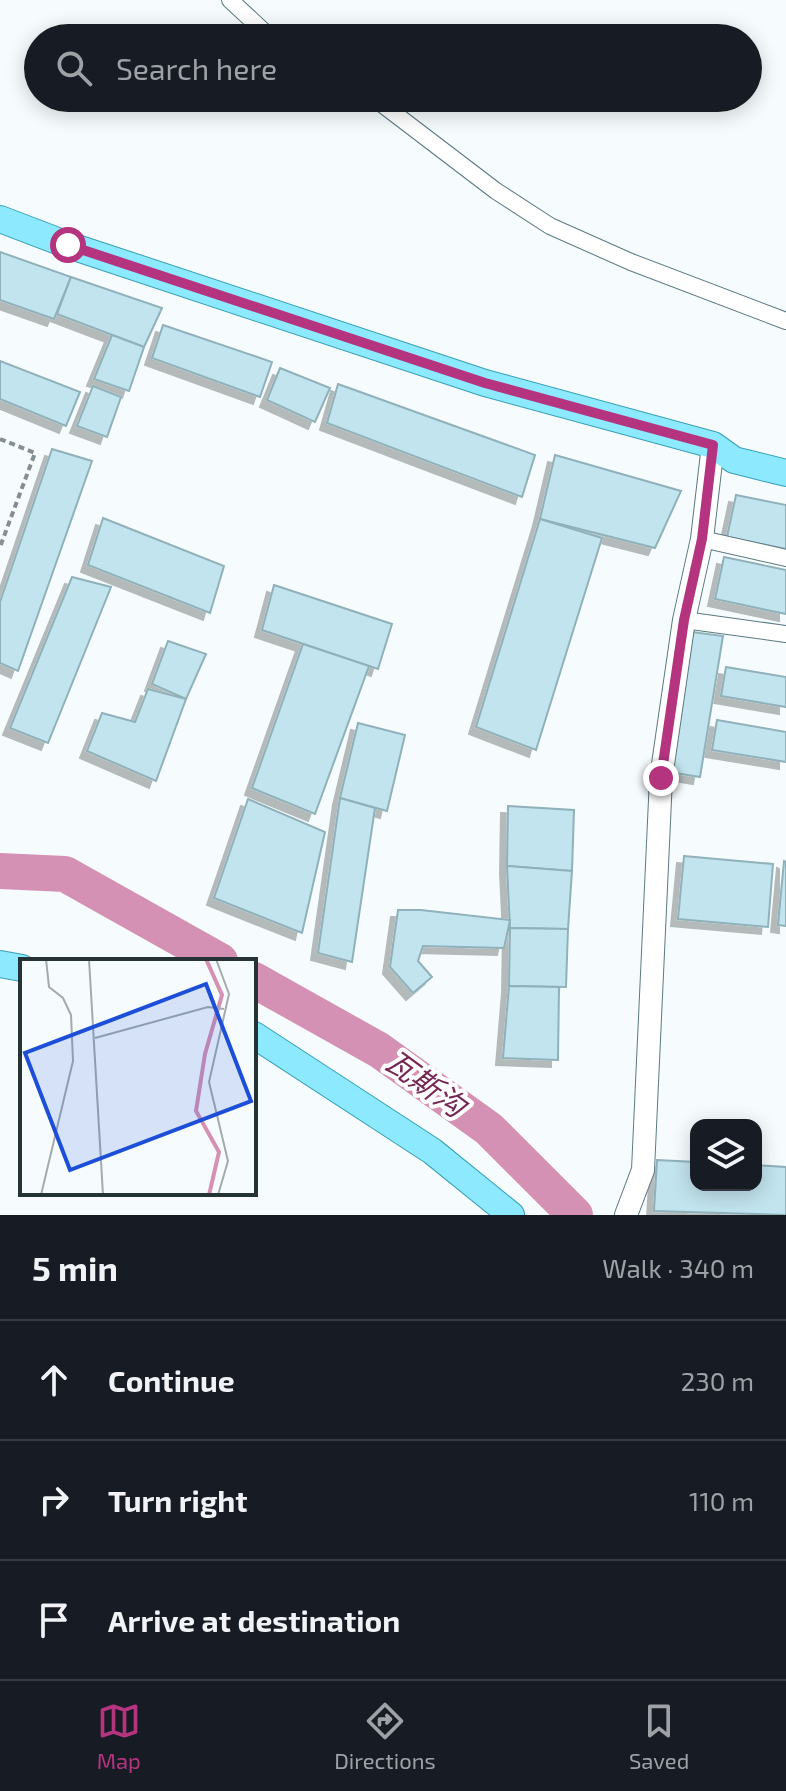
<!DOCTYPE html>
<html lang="en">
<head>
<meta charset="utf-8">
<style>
	:root { --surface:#171b24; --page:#242831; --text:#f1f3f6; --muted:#9ea1a6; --line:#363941; --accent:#b43480 }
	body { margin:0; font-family:"Exo 2","Noto Sans SC",sans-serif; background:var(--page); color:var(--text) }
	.controls { position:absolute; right:24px; bottom:24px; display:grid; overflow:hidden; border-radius:16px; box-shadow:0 4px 20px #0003 }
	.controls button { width:72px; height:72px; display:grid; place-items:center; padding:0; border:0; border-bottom:2px solid var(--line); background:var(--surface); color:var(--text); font:40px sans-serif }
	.stop { position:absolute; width:24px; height:24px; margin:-18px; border:6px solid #b43480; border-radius:50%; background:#fff }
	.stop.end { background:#b43480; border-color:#fff; box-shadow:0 2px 8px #0008 }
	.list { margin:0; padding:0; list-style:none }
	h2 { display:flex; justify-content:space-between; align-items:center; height:104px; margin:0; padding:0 32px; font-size:34px }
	h2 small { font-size:26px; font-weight:400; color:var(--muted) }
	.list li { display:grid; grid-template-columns:52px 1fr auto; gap:24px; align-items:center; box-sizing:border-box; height:120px; padding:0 32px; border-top:2px solid var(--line) }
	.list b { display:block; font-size:30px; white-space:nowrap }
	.list em { font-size:26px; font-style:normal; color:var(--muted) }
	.icon { flex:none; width:44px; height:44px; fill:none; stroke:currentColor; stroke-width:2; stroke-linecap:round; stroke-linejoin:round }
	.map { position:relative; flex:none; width:786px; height:1215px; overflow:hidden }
	.search { position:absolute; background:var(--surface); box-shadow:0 4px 20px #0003; left:24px; right:24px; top:24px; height:88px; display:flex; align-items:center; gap:20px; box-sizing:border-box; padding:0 28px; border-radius:44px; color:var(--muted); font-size:30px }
	.sheet { height:464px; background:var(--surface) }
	nav { display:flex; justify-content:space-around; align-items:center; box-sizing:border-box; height:112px; border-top:2px solid var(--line); background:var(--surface); font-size:22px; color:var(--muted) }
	nav a { display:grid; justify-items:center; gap:4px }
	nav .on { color:var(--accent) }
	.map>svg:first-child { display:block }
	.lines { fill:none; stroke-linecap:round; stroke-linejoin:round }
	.river { stroke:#d591b3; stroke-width:36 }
	.building { fill:#c2e4ee; stroke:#90b1ba; stroke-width:2; filter:url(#shadow) }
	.street-casing { stroke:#5a7981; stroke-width:18 }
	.secondary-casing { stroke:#5a7981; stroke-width:24 }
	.primary-casing { stroke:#379fb7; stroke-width:28 }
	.path { stroke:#858e91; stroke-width:4; stroke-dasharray:6 4; stroke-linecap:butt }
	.street { stroke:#fff; stroke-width:16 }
	.secondary { stroke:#fff; stroke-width:22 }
	.primary { stroke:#8de9fd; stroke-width:26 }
	.route { stroke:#b43480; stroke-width:10 }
	.labels { text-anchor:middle; stroke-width:8; stroke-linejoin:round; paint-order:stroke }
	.water-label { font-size:30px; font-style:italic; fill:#772756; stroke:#fff }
	.inset-river { fill:none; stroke:#d591b3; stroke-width:4 }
	.inset-road { fill:none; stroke:#a2abae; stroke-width:2 }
	.view { fill:#1d4ed8; fill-opacity:0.15; stroke:#1d4ed8; stroke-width:4 }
	.inset-edge { fill:none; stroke:#253236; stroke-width:4 }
</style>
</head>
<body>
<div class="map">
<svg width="786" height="1215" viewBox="0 0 786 1215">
	<defs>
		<filter id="shadow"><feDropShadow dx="-7" dy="7" stdDeviation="0" flood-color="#0004"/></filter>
	</defs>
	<rect width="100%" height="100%" fill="#f6fcfe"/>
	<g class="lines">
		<g class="river">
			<path d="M0,871L65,874L220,961"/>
			<path d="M254,980L379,1050L489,1129L575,1215"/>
		</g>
	</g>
	<g class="building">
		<path d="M0,252L71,277L54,319L0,300Z"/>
		<path d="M71,277L162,308L144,347L57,314Z"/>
		<path d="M163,325L272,362L260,397L152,358Z"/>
		<path d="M112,335L144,347L129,391L94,379Z"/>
		<path d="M0,361L80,392L66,426L0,399Z"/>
		<path d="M280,368L330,388L315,422L267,400Z"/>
		<path d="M338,384L535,455L522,497L327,423Z"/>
		<path d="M93,386L121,397L107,437L77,426Z"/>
		<path d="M52,449L92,461L18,671L0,663V602Z"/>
		<path d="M555,455L681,491L655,548L540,519Z"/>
		<path d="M736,495L786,505V549L727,537Z"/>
		<path d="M103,518L224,566L210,613L88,565Z"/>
		<path d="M540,519L602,538L536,750L476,727Z"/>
		<path d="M724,557L786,570V614L715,599Z"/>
		<path d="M72,577L111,587L48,743L10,728Z"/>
		<path d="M274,585L392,624L378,669L262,630Z"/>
		<path d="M692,632L723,636L700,777L669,772Z"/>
		<path d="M168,641L206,654L186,699L152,684Z"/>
		<path d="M303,644L369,666L315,814L252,788Z"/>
		<path d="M726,667L786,677V707L721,696Z"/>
		<path d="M148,689L186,699L156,781L87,751L102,713L135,722Z"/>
		<path d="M717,720L786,732V762L712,750Z"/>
		<path d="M358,723L405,735L387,811L340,798Z"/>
		<path d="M340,798L375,808L352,962L318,953Z"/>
		<path d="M248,799L325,832L302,933L214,898Z"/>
		<path d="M508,806L574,810L572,871L507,866Z"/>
		<path d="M684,856L773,864L768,927L678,919Z"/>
		<path d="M784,861L786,862V926L778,925Z"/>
		<path d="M507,866L572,871L568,929L510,928Z"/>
		<path d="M398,910H421L510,920L504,948L423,946L418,961L432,977L413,993L390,967Z"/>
		<path d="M510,928L568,929L566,987L509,986Z"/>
		<path d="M509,986L559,987L558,1060L503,1058Z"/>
		<path d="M657,1160L696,1162V1185H756V1165L786,1167V1215L654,1211Z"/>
	</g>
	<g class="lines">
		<defs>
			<g id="street">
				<path d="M230,0L271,38"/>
				<path d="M374,98L496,191L550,226L631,262L786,321"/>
				<path d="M702,539L786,558"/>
				<path d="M684,620L786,634"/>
			</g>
			<path id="secondary" d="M626,1215L643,1170L661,778L684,620L702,539L713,445"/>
			<g id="primary">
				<path d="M0,219L68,245L485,383L713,445L734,460L786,473"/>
				<path d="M0,964L22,968"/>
				<path d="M254,1035L432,1151L511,1215"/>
			</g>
		</defs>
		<use href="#street" class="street-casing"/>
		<use href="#secondary" class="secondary-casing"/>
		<use href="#primary" class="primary-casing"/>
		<path class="path" d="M0,439L35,453L0,547"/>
		<use href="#street" class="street"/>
		<use href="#secondary" class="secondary"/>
		<use href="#primary" class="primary"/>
	</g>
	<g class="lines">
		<path class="route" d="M68,245L485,383L713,445L702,539L684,620L661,778"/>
	</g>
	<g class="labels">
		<g class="water-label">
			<text transform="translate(425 1084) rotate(36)" y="10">瓦斯沟</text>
		</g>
	</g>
	<g transform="translate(20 959)">
		<rect width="236" height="236" fill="#f6fcfe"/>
		<path class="inset-river" d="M186,0L202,36L185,95L176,152L199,193L189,236"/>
		<path class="inset-road" d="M69,0L83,236M196,0L209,35L189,123L208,202L198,236M75,79L188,48L204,50M21,236L53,102L51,56L43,39L29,28L26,0"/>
		<path class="view" d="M186,25L231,142L50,211L5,94Z"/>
		<rect width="236" height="236" class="inset-edge"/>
	</g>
</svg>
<div class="controls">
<button><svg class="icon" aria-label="layers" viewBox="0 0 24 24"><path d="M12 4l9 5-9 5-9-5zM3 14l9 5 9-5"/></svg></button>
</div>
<div class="stop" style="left:68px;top:245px"></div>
<div class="stop end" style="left:661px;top:778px"></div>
<div class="search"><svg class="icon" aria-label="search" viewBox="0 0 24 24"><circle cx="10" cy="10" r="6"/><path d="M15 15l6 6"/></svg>Search here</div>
</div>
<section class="sheet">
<h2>5 min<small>Walk · 340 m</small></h2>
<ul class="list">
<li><svg class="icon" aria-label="ahead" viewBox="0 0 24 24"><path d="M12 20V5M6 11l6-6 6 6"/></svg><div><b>Continue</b></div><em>230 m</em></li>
<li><svg class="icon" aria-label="right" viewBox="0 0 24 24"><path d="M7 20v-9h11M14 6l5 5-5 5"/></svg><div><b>Turn right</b></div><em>110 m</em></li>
<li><svg class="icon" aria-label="arrive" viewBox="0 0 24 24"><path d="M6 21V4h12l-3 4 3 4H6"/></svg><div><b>Arrive at destination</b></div></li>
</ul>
</section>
<nav>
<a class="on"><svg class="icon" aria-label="map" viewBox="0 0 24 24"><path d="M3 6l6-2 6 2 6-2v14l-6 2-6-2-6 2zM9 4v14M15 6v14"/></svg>Map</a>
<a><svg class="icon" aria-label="directions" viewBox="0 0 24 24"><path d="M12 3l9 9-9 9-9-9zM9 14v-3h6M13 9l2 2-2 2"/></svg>Directions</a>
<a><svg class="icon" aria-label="saved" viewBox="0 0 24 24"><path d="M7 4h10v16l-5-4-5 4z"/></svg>Saved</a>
</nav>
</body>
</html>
